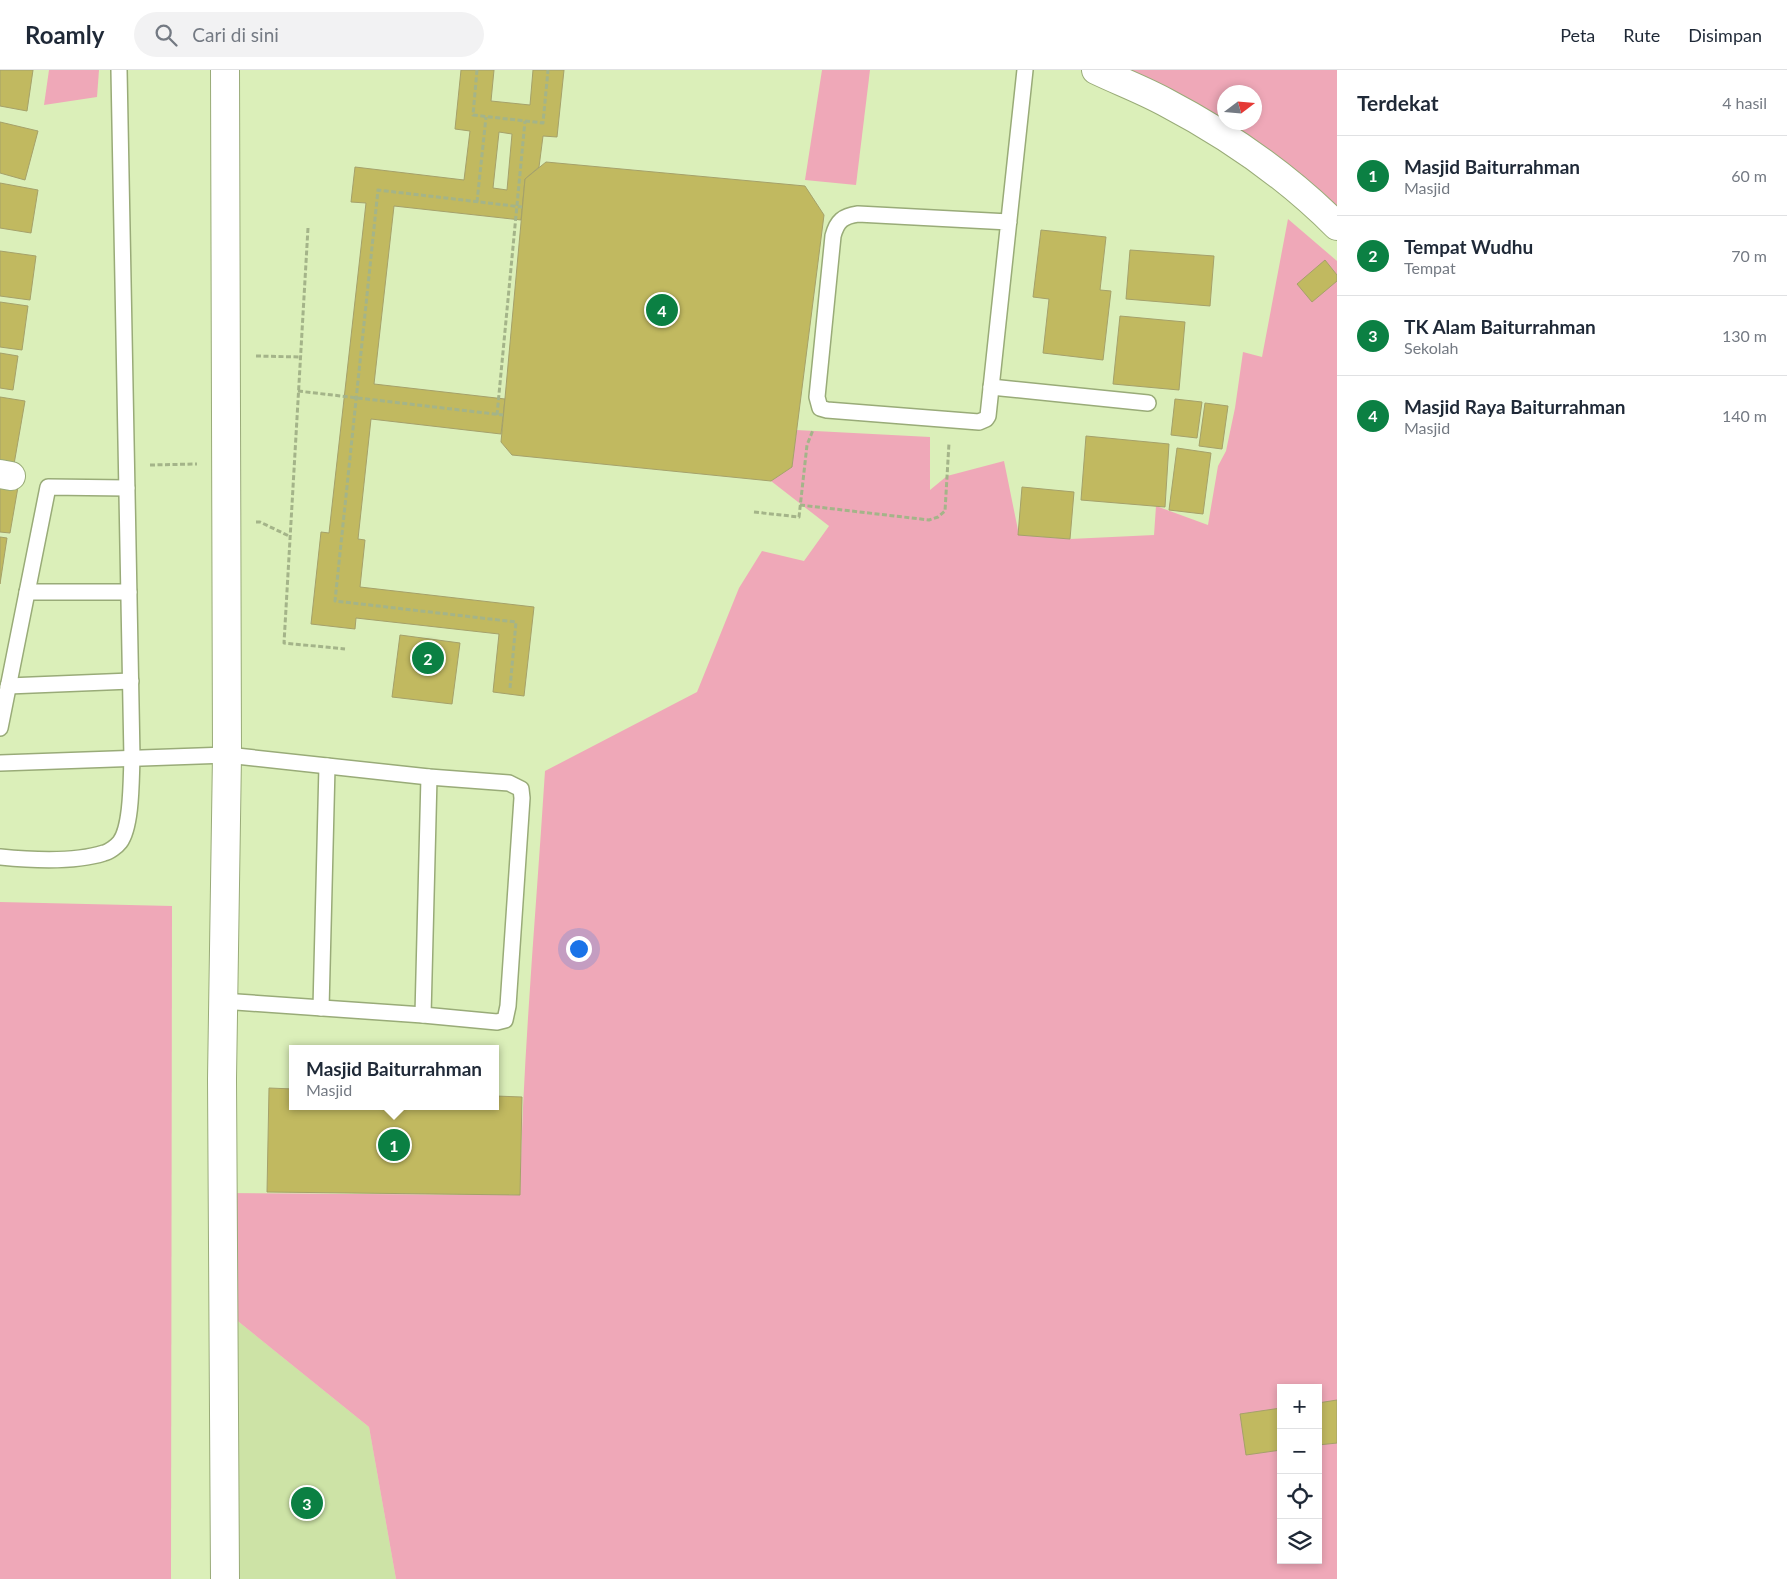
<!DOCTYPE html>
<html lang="id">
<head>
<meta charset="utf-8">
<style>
	:root { --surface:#fff; --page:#f2f2f3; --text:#1f2937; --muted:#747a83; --line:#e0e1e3; --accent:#0b8043 }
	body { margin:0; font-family:Lato,sans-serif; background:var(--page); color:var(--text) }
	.controls { position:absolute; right:15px; bottom:15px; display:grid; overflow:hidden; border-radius:0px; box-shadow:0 2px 8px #0003 }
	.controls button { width:45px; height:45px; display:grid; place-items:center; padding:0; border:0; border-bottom:1px solid var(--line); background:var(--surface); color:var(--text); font:25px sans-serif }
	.compass { position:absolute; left:1217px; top:15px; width:45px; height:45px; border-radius:50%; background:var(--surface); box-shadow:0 2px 8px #0003; rotate:74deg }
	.you { position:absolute; left:578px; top:878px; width:18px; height:18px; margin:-12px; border:4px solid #fff; border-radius:50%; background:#1a73e8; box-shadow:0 0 0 8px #1a73e833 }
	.badge { display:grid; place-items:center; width:32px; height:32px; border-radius:50%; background:var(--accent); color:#fff; font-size:16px; font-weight:700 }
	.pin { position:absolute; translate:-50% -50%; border:2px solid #fff; box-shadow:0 1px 5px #0006 }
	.popup { position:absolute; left:289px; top:975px; width:210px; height:65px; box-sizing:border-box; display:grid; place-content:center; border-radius:0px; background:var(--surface); filter:drop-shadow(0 1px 4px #0005); font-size:16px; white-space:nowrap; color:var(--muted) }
	.popup b { font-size:19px; color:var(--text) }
	.popup::after { content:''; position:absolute; left:50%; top:100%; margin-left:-10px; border:10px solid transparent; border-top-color:var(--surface) }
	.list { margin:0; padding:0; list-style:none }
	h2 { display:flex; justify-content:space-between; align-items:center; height:65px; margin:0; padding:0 20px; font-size:21px }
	h2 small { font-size:16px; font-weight:400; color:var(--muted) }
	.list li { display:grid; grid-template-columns:32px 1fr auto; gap:15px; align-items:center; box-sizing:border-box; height:80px; padding:0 20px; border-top:1px solid var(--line) }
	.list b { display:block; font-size:19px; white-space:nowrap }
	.list p { margin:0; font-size:16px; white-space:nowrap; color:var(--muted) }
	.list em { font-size:16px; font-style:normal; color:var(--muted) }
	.icon { flex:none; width:28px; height:28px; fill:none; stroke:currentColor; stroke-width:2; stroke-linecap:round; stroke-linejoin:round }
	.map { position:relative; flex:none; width:1337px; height:1509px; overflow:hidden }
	header { display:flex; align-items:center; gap:30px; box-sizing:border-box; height:70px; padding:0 25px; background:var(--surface); border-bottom:1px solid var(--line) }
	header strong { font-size:24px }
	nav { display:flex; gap:28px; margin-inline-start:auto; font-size:18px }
	.search { width:350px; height:45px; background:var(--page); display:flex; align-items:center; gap:12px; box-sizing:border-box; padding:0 18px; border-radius:28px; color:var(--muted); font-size:19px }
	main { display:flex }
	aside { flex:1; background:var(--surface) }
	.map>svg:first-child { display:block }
	.built { fill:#cde3a6 }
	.green { fill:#efa8b8; fill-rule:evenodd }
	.building { fill:#c1b960; stroke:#a5a16a; fill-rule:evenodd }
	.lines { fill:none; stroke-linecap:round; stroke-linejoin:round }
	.service-casing { stroke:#99ab78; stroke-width:18 }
	.minor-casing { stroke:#99ab78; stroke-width:30 }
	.path { stroke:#a4b489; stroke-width:3; stroke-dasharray:5 2.5; stroke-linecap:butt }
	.service { stroke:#fff; stroke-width:15 }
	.minor { stroke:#fff; stroke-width:28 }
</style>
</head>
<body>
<header>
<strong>Roamly</strong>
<div class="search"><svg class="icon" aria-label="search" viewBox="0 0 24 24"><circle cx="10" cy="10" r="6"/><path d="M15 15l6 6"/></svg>Cari di sini</div>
<nav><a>Peta</a><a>Rute</a><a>Disimpan</a></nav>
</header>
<main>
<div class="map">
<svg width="1337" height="1509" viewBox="0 0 1337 1509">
	<rect width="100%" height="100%" fill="#dbefb9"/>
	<path class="built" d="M229,1244L369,1357L396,1509H232Z"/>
	<g class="green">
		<path d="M49,0H99L97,27L44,35Z"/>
		<path d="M822,0H870L856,115L805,110Z"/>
		<path d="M1126,0H1337V140ZM1224,22H1254V52H1224Z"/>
		<path d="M1288,149L1337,191V1509H396L369,1357L229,1244L222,1123L520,1125C523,984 536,843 545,701L697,622L739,518L762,481L804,491L829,456L771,411L792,397L796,360L930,367V420L947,406L1004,391L1019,465L1070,469L1154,465L1156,436L1208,455L1218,396L1226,381L1235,338L1243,282L1262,287ZM1281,1318H1318V1490H1281Z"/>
		<path d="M0,832L172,836L171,1509H0Z"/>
	</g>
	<g class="building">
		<path d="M0,0H33L27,41L0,36Z"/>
		<path d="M461,0H494L491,31L530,35L533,0H564L557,67L543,66L539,97L525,109L521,150L394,136L374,314L505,329L501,364L371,349L358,469L365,470L360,517L534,537L524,626L493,622L499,564L356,548L355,559L311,554L321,462L329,463L366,133L351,132L355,97L464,110L470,61L455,59ZM499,62L512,64L507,120L493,118Z"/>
		<path d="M0,52L38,61L25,110L0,103Z"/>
		<path d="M546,92L805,116L824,145L792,397L771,411L512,385L501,372L525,109Z"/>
		<path d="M0,113L38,120L31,163L0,158Z"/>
		<path d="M1041,160L1106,167L1100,220L1111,221L1103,290L1043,283L1049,229L1033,227Z"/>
		<path d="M1130,180L1214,186L1210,236L1126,229Z"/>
		<path d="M0,181L36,186L30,230L0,226Z"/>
		<path d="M1325,190L1337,205V211L1312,232L1297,214Z"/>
		<path d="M0,232L28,236L22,280L0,277Z"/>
		<path d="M1120,246L1185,252L1179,320L1113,314Z"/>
		<path d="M0,283L18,286L13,320L0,318Z"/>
		<path d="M0,327L25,331L13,400L0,398Z"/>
		<path d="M1175,329L1202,332L1197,368L1171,365Z"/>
		<path d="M1205,333L1228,336L1222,379L1199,376Z"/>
		<path d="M1086,366L1169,374L1165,437L1081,430Z"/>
		<path d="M1177,378L1211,383L1203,444L1169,440Z"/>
		<path d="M0,414L18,417L10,463L0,462Z"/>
		<path d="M1022,417L1074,422L1070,469L1018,465Z"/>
		<path d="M0,467L7,468L0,514Z"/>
		<path d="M400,565L460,573L452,634L392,627Z"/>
		<path d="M269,1018L293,1019V1036H495V1026L522,1027L520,1125L267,1122Z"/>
		<path d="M1337,1330V1373L1318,1375V1333Z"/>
		<path d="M1281,1338V1380L1246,1385L1240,1344Z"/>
	</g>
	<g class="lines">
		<defs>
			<g id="service">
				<path d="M1009,152L858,144C843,146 837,151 833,166L817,327L820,338L827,340L979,352L986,349L988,346L1025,0"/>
				<path d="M991,317L1148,333"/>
				<path d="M27,522H129"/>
				<path d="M8,616L131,611"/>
				<path d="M0,658L48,417L127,418"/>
				<path d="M0,693L227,685L429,707L509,713L521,719L522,728L508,936L505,950L497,952L423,945L222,931"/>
				<path d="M0,787C30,790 76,792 104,783C109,782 117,776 120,772C132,756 131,708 132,688L119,0"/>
				<path d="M321,938L327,696"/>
				<path d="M423,945L429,707"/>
			</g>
			<g id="minor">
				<path d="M225,0L227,685L222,1009L225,1509"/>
				<path d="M1096,0C1119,11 1143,20 1165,32C1228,65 1287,106 1337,156"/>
				<path d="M0,404L11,406"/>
			</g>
		</defs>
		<use href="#service" class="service-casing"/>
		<use href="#minor" class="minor-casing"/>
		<g class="path">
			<path d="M477,0L473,45L543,53L548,0"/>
			<path d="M477,132L486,47"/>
			<path d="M308,158L284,573L345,579"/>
			<path d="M256,286L300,287"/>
			<path d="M298,321L503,345"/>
			<path d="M497,345L525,51"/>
			<path d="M150,395L197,394"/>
			<path d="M800,435L929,450L938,447L945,441L949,373"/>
			<path d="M754,442L799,447L807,375L813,360"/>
			<path d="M256,452H260L289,466"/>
			<path d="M510,618L516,552L335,531L378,120L522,137"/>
		</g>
		<use href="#service" class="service"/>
		<use href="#minor" class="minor"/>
	</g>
</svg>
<div class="controls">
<button>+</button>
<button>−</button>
<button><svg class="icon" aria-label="locate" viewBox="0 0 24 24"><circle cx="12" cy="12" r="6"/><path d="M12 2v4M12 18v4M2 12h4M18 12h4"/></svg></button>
<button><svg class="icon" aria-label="layers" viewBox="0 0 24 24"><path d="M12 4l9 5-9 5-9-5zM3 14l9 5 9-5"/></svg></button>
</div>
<svg class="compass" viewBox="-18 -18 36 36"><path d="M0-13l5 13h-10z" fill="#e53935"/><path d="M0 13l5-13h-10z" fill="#747a83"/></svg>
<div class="you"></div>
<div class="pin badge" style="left:394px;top:1075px">1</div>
<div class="popup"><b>Masjid Baiturrahman</b>Masjid</div>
<div class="pin badge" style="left:428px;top:588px">2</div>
<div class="pin badge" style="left:307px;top:1433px">3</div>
<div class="pin badge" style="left:662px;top:240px">4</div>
</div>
<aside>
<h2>Terdekat<small>4 hasil</small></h2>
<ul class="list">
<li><span class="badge">1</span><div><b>Masjid Baiturrahman</b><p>Masjid</p></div><em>60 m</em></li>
<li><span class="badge">2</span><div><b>Tempat Wudhu</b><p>Tempat</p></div><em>70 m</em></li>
<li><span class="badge">3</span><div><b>TK Alam Baiturrahman</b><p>Sekolah</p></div><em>130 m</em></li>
<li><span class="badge">4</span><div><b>Masjid Raya Baiturrahman</b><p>Masjid</p></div><em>140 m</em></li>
</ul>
</aside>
</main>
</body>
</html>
